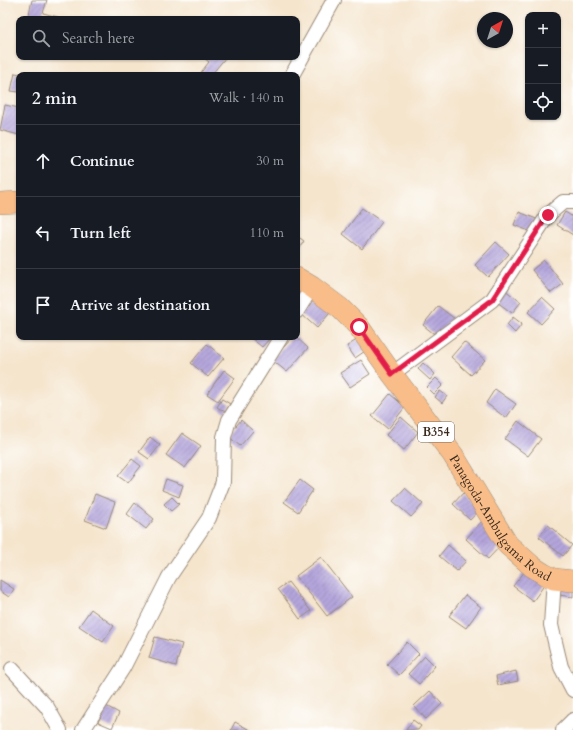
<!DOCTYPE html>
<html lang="en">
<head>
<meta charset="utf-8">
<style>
	:root { --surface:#171b24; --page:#20242c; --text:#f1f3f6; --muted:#9ea1a6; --line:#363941 }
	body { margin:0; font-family:Cardo,serif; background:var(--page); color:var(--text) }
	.controls { position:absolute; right:12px; top:12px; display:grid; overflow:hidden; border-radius:8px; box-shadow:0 1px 3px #0004 }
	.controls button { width:36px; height:36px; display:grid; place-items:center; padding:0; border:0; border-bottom:1px solid var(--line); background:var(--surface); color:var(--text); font:20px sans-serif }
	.compass { position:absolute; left:477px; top:12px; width:36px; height:36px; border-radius:50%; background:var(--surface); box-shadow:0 1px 3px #0004; rotate:39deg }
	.stop { position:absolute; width:12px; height:12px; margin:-9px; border:3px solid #e11d48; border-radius:50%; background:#fff }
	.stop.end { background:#e11d48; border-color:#fff; box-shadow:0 1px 4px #0008 }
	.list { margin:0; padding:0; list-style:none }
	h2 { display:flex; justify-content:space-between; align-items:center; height:52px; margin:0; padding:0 16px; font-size:17px }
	h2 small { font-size:13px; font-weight:400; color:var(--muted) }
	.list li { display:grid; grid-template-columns:26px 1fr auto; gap:12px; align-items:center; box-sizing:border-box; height:72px; padding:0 16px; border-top:1px solid var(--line) }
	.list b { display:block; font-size:15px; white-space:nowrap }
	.list em { font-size:13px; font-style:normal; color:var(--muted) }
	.icon { flex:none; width:22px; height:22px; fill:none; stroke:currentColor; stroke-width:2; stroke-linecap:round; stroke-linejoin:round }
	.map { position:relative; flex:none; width:573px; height:730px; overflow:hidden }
	.search { position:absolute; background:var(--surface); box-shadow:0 1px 3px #0004; left:16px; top:16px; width:284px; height:44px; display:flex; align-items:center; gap:10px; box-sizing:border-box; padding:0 14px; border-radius:8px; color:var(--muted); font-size:15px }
	.panel { position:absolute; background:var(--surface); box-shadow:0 1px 3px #0004; left:16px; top:72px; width:284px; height:268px; border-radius:8px }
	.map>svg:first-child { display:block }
	.building { fill:url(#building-hatch) }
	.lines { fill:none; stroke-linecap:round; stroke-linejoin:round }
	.minor-casing { stroke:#988876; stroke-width:16 }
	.primary-casing { stroke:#988876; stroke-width:22 }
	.minor { stroke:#fff; stroke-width:14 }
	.primary { stroke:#f8bd89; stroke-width:21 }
	.route { stroke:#e11d48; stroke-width:5 }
	.labels { text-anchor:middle; stroke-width:3; stroke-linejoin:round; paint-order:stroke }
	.shield { fill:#fff; stroke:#766a62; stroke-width:1 }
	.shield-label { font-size:12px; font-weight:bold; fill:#3b2a1e }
	.street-label { font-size:13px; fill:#3b2a1e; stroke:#fff }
</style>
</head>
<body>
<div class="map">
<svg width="573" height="730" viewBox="0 0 573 730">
	<defs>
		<pattern id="building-hatch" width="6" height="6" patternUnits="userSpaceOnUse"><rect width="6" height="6" fill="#b4a6db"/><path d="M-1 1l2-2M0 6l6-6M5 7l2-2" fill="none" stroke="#9487b1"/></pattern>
	</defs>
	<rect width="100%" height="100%" fill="#fff"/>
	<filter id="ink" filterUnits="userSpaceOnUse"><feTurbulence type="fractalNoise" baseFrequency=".025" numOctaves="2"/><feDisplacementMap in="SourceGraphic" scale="8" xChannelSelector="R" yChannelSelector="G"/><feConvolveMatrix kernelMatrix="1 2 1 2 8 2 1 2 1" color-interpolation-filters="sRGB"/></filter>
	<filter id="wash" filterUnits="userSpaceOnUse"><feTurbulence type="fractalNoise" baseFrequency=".012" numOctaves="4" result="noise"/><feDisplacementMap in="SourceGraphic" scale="16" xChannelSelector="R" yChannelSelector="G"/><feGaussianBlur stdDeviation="0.9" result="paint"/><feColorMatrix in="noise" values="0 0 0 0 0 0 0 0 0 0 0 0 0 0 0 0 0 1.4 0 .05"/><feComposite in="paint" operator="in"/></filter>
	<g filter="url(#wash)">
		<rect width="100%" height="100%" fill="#f5e5cd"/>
		<g id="blocks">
			<g class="building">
				<path d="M32,0H47L43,13L58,17L57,19H28Z"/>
				<path d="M203,57H226L211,75H199L209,62Z"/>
				<path d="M15,73L22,74L19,75V92L11,91Z"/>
				<path d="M5,105L19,108V135L0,130Z"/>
				<path d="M362,208L382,222L362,249L343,234Z"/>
				<path d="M519,212L539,220L534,233L514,225Z"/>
				<path d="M565,212L573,217V235L557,225Z"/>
				<path d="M297,236L304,241L297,252Z"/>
				<path d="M496,242L509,254L488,277L475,265Z"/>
				<path d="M544,260L563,284L551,293L532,270Z"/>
				<path d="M505,290L521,302L512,313L497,302Z"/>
				<path d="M319,293L335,307L317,328L301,314Z"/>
				<path d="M542,297L555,309L541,324L528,312Z"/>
				<path d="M438,306L455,319L439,338L423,325Z"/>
				<path d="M513,317L522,324L515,333L507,325Z"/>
				<path d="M250,337H271L262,347Z"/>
				<path d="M293,337H296L308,348L287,372L272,360Z"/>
				<path d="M360,338L368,349L355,358L347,346Z"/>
				<path d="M464,342L485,360L471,375L451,357Z"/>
				<path d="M207,344L224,358L208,377L191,363Z"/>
				<path d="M361,360L370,374L350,387L340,373Z"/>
				<path d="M423,363L435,374L430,380L418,369Z"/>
				<path d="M224,370L235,378L218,401L207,394Z"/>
				<path d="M436,378L443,385L434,394L427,387Z"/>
				<path d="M495,389L516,404L506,418L486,403Z"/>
				<path d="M440,391L447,396L442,403L435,397Z"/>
				<path d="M390,394L405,407L388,429L372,416Z"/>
				<path d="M222,399L230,404L225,412L217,407Z"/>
				<path d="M401,417L418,432L404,450L386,435Z"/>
				<path d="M241,420L253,431L240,446L228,436Z"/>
				<path d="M518,421L541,439L528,456L505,439Z"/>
				<path d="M182,433L201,446L185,468L166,455Z"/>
				<path d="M150,437L160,445L149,459L139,452Z"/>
				<path d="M132,459L141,466L128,483L118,476Z"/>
				<path d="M166,479L183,485L179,497L162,490Z"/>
				<path d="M300,480L313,490L298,512L284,502Z"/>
				<path d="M405,488L423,504L411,517L393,501Z"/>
				<path d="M463,493L480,509L470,520L453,504Z"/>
				<path d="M95,494L115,502L106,528L85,520Z"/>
				<path d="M172,497L179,504L171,511L164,504Z"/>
				<path d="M135,503L154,519L146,529L127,514Z"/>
				<path d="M482,521L505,541L488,559L466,539Z"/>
				<path d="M548,525L572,545L563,556L539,537Z"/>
				<path d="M448,545L466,561L457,571L439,556Z"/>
				<path d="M321,557L352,597L327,616L296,576Z"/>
				<path d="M526,570L545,584L533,601L513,586Z"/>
				<path d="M0,580L14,589L9,597L0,591Z"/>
				<path d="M288,582L311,611L300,619L278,589Z"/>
				<path d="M560,587L573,589V597L559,595Z"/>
				<path d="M465,595L481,607L466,628L449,616Z"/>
				<path d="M91,609L114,626L103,642L79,626Z"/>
				<path d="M155,637L182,644L176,666L149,658Z"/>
				<path d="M407,642L419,654L399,675L387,664Z"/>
				<path d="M425,656L435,666L419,684L408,674Z"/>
				<path d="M516,671L518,681L498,685L496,676Z"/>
				<path d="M430,691L442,704L426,719L414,706Z"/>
				<path d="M106,706L119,713L112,728L98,722Z"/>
				<path d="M413,720L421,726L418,730H406Z"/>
				<path d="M235,722L250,730H231Z"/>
			</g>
		</g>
	</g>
	<g filter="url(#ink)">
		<use href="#blocks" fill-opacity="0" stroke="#988876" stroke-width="1"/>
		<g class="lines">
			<defs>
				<g id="minor">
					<path d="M292,75L334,0"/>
					<path d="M297,311L312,287"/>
					<path d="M392,374L492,300L548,215L563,202H573"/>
					<path d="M554,579L551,625L561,667L573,690"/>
					<path d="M12,669L47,707L60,730"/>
					<path d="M83,730L123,668L169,577L209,518L223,482L224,437L229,420L281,337"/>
					<path d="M563,730L573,720"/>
				</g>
				<g id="primary">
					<path d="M0,203L19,202"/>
					<path id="s1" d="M297,278L312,287L340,308L359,327L392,374L453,455L508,545L533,567L544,574L554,579L573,581"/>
				</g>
			</defs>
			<use href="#minor" class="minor-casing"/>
			<use href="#primary" class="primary-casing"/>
			<use href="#minor" class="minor"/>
			<use href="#primary" class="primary"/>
		</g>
	</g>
	<g class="lines" filter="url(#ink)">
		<path class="route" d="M359,327L392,374L492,300L548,215"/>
	</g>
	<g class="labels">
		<rect class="shield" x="418" y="422" width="36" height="20" rx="3"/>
		<g class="shield-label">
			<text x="436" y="436">B354</text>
		</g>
		<g class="street-label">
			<text dy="5" stroke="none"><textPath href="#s1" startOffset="318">Panagoda-Ambulgama Road</textPath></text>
		</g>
	</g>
</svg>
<div class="controls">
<button>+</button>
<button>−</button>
<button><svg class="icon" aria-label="locate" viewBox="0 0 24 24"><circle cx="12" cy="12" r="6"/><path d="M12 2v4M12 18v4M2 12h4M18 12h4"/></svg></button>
</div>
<svg class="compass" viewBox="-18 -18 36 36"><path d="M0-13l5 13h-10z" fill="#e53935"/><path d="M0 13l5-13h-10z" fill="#9ea1a6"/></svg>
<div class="stop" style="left:359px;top:327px"></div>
<div class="stop end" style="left:548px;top:215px"></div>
<div class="search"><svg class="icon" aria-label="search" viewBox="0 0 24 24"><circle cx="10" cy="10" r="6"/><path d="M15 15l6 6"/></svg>Search here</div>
<section class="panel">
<h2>2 min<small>Walk · 140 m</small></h2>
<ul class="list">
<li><svg class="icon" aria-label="ahead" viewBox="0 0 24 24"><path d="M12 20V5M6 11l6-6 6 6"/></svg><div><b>Continue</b></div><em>30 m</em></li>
<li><svg class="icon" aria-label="left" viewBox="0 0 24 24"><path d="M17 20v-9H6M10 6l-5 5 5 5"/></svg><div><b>Turn left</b></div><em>110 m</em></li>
<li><svg class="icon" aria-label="arrive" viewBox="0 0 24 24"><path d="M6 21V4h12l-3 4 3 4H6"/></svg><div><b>Arrive at destination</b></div></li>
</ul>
</section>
</div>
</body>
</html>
